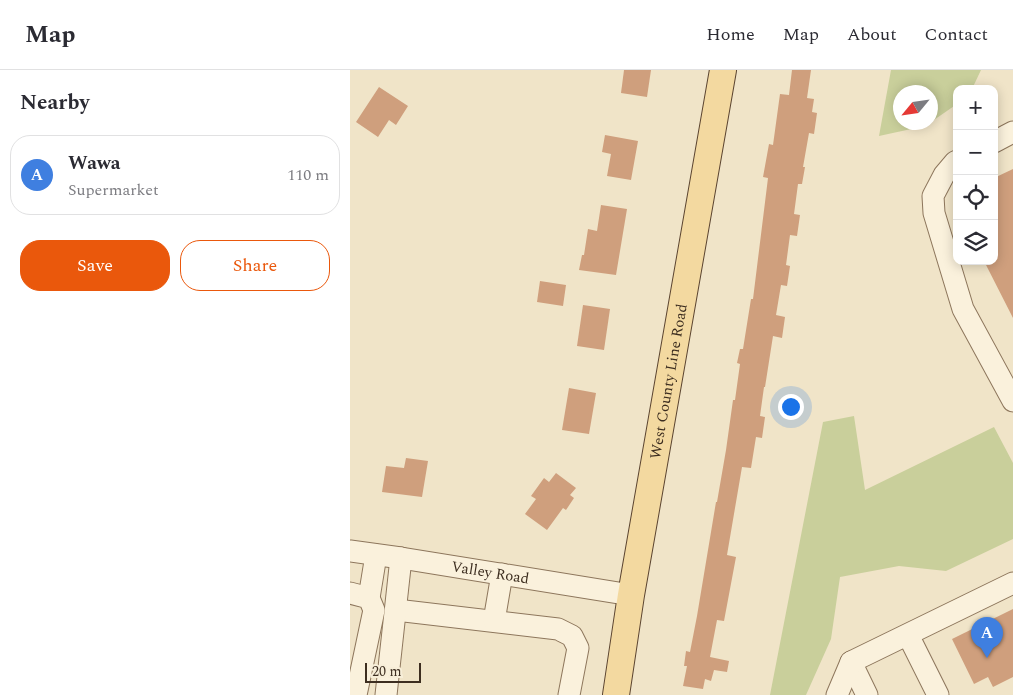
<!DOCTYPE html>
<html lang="en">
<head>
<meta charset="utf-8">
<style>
	:root { --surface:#fff; --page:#f2f2f3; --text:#2b2b33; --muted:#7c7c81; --line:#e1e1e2; --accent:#ea580c }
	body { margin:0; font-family:Spectral,serif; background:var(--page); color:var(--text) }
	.controls { position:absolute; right:15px; top:15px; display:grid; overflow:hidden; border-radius:10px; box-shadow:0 2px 12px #0003 }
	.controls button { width:45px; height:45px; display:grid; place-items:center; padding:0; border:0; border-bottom:1px solid var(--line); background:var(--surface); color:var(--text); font:25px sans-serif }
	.compass { position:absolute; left:543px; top:15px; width:45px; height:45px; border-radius:50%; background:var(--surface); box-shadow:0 2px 12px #0003; rotate:241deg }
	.scale { position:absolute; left:15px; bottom:12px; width:56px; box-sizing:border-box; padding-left:5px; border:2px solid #3d2e20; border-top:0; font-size:14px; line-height:18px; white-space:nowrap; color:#3d2e20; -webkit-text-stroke:4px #f7eed8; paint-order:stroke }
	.you { position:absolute; left:440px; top:336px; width:18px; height:18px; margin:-12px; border:4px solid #fff; border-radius:50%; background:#1a73e8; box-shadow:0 0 0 8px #1a73e833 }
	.badge { display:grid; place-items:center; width:32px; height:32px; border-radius:50%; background:var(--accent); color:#fff; font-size:16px; font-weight:700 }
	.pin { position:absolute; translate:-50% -41px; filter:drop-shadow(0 1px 2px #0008) }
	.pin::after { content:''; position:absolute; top:26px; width:18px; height:15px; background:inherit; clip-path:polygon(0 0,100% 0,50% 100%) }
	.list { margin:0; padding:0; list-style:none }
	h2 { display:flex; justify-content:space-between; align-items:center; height:65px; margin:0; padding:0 20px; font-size:21px }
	h2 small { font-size:16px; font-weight:400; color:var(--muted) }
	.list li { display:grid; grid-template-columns:32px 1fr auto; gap:15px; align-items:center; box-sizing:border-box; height:80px; margin:0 10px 10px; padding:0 10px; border:1px solid var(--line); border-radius:20px }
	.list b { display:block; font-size:19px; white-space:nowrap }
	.list p { margin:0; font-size:16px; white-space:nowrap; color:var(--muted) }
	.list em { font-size:16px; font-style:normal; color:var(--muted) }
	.actions { display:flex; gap:10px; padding:15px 20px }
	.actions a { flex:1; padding:11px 0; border:1px solid var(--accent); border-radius:20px; text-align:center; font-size:18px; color:var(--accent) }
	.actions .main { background:var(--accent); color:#fff }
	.icon { flex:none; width:28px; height:28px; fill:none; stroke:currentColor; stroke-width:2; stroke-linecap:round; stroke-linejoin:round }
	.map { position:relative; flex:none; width:663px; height:625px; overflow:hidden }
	header { display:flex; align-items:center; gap:30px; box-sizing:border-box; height:70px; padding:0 25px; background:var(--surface); border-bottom:1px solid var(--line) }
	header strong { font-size:24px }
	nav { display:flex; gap:28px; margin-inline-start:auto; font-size:18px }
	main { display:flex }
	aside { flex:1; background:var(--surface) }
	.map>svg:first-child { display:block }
	.green { fill:#c9cf9b }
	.building { fill:#cf9f7d }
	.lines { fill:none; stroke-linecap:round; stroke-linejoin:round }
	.minor-casing { stroke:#8d765c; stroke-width:23 }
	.major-casing { stroke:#5b4430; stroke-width:28 }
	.minor { stroke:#faf1dc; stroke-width:21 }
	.major { stroke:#f3d9a0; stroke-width:26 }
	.labels { text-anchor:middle; stroke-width:4; stroke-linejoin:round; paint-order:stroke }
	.street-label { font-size:15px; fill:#3d2e20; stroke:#f7eed8 }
</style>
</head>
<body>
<header>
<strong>Map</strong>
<nav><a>Home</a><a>Map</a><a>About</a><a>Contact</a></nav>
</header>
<main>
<aside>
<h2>Nearby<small></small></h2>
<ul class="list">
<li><span class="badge" style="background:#3f7fe0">A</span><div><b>Wawa</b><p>Supermarket</p></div><em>110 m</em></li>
</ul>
<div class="actions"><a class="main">Save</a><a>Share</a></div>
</aside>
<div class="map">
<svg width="663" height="625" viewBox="0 0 663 625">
	<rect width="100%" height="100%" fill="#f0e4c8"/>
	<g class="green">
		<path d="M541,0H631L622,19H607V34L581,52L580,22H550V52L580,53L575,56L529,66Z"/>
		<path d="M504,346L515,420L644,357L663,393V469L596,501L549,496L490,507L481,569L456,625H420L473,352Z"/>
	</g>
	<g class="building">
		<path d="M274,0H301L297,27L271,23Z"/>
		<path d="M442,0H461L457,28L464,29L462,42L467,43L464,64L459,63L453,97H455L452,114H448L444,144L450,145L447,166L440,165L436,195L440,196L437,216L431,215L426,245L435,247L432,268L423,266L415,317H414L410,346L415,347L412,368L406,367L401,398L392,397L377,485L386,487L374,551L367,550L360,587L379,591L377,602L364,600L361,611L355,609L353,619L333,616L337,596H334L336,581L340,582L347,546L366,432H367L376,380L383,330H385L390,294L387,293L390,279H393L401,229H403L418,108L413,107L419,74L423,75L430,24L439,25Z"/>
		<path d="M29,17L58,36L46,55L39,50L28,67L6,52Z"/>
		<path d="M255,65L288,71L281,110L257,106L261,84L252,82Z"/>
		<path d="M663,99V248L634,191H644V108Z"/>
		<path d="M251,135L277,139L266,205L229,200L232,185H234L238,159L247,161Z"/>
		<path d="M190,211L216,215L213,236L187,232Z"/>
		<path d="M233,235L260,239L254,280L227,276Z"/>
		<path d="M219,318L246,323L239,364L212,360Z"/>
		<path d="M56,388L78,391L72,427L32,422L36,396L54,398Z"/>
		<path d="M206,403L226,418L220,425L224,428L216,440L213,438L197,460L175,444L186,429L181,426L194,408L199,412Z"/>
		<path d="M663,539V607L643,617L638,607L624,614L602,569Z"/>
	</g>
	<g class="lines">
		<defs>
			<g id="minor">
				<path d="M644,72L663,62"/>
				<path d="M607,91L605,92L594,105L583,126L584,143L613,239L663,331"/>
				<path id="s1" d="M0,481L51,488L281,525"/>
				<path d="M0,523L19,528L24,540L6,625"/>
				<path d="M19,528L26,485"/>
				<path d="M46,540L208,559L222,566L228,578L219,625"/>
				<path d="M144,551L152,504"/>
				<path d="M558,565L588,625"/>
				<path d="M501,592L517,625"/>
				<path d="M36,625L51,488"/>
				<path d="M487,625L501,592L663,513"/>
			</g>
			<g id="major">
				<path id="s2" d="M266,625L281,525L373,0"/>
			</g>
		</defs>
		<use href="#minor" class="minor-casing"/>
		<use href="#major" class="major-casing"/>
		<use href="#minor" class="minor"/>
		<use href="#major" class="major"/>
	</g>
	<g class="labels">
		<g class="street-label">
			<text dy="5" stroke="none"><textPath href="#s2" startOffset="318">West County Line Road</textPath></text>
			<text dy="5" stroke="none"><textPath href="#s1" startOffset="142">Valley Road</textPath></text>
		</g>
	</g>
</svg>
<div class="controls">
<button>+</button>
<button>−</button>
<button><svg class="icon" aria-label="locate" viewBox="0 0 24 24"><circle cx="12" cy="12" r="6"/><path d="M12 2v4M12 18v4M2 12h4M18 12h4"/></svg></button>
<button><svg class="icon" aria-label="layers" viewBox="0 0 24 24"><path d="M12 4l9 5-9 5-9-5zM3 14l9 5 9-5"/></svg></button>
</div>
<svg class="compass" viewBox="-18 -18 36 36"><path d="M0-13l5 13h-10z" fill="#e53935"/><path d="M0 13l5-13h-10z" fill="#7c7c81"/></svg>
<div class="scale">20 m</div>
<div class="you"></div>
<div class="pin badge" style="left:637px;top:588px;background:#3f7fe0">A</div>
</div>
</main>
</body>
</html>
